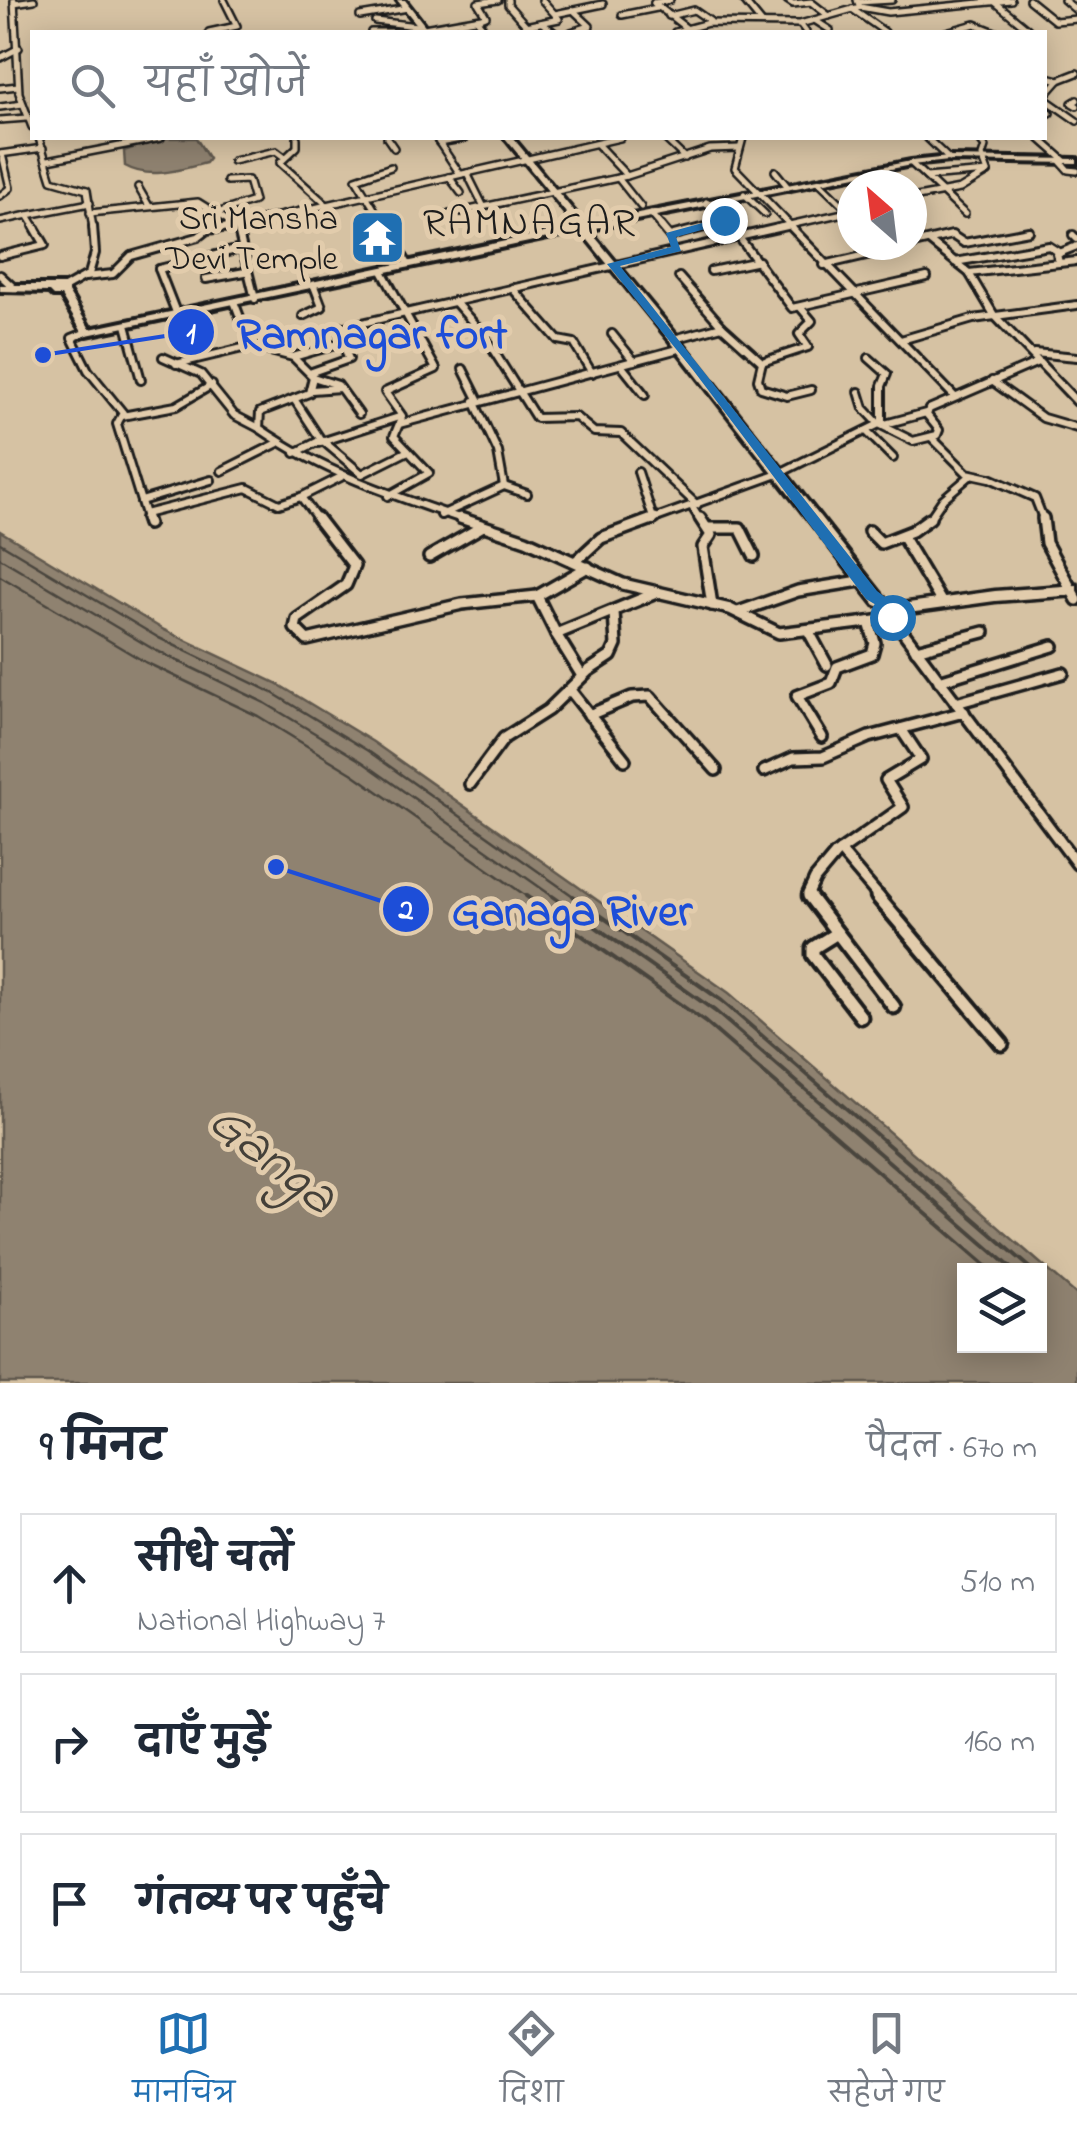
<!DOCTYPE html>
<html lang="hi">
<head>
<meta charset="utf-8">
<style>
	:root { --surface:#fff; --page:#f6f6f7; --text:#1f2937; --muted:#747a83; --line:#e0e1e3; --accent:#1f6fb2 }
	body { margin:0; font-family:"Indie Flower","Playpen Sans Deva",sans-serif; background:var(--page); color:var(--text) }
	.controls { position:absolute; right:30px; bottom:30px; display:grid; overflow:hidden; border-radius:0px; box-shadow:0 5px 25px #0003 }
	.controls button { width:90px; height:90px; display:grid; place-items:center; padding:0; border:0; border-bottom:2px solid var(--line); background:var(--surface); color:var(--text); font:50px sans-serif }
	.compass { position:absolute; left:837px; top:170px; width:90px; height:90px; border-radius:50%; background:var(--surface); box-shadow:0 5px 25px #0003; rotate:332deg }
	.stop { position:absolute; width:30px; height:30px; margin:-22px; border:8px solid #1f6fb2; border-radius:50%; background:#fff }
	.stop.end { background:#1f6fb2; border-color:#fff; box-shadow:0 2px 10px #0008 }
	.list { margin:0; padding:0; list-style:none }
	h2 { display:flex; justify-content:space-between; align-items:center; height:130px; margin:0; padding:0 40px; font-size:42px }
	h2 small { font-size:32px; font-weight:400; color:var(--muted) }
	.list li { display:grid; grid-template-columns:65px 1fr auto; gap:30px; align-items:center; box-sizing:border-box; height:140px; margin:0 20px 20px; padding:0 20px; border:2px solid var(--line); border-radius:0px }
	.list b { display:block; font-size:38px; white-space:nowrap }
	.list p { margin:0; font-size:32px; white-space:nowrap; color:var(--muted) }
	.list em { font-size:32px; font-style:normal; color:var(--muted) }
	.icon { flex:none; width:55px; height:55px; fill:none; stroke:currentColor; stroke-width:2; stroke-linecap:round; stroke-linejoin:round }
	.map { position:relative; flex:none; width:1077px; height:1383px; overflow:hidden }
	.search { position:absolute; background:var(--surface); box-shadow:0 5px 25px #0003; left:30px; right:30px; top:30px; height:110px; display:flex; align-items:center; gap:25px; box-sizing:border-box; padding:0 35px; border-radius:0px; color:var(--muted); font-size:38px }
	.sheet { height:610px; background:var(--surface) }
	nav { display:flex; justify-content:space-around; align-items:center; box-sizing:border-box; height:140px; border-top:2px solid var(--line); background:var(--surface); font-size:28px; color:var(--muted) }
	nav a { display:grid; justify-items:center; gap:5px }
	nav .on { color:var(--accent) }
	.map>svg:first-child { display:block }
	.water { fill:#8f8270; stroke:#61594e; stroke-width:2.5; fill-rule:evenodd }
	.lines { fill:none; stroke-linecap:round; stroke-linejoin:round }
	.shore-far1 { stroke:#4a453e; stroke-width:2.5 }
	.shore { stroke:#4a453e; stroke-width:4 }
	.street-far3-casing { stroke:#1c1c1c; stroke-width:10 }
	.street-far2-casing { stroke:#1c1c1c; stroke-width:12 }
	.street-far1-casing { stroke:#1c1c1c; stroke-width:16 }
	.street-casing { stroke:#1c1c1c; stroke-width:19 }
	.secondary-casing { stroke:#1c1c1c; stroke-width:8 }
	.primary-casing { stroke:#1c1c1c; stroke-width:7 }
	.street-far3 { stroke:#e2ccac; stroke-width:5 }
	.street-far2 { stroke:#e2ccac; stroke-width:6 }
	.street-far1 { stroke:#e2ccac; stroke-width:9 }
	.street { stroke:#e2ccac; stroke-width:11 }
	.secondary { fill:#e2ccac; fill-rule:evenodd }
	.primary { fill:#e2ccac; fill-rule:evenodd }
	.route { fill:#1f6fb2 }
	.labels { text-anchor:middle; stroke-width:10; stroke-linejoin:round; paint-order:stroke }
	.far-poi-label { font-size:35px; fill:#1c1c1c; stroke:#e2ccac; text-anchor:end }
	.far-quarter-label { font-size:40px; letter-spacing:2.5px; fill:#1c1c1c; stroke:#e2ccac }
	.near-water-label { font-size:55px; font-style:italic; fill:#444039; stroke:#e2ccac }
	.leader { fill:none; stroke:#1d4ed8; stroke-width:4 }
	.callout-dot { fill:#1d4ed8; stroke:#e2ccac; stroke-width:4 }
	.mark-label { font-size:30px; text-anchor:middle; font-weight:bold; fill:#fff }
	.callout-label { font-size:45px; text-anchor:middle; font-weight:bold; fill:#1d4ed8; stroke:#e2ccac; stroke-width:10; stroke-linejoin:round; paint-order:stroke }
</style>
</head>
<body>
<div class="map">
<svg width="1077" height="1383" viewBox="0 0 1077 1383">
	<rect width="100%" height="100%" fill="#d6c2a3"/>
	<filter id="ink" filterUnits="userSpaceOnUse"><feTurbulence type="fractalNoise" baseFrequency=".01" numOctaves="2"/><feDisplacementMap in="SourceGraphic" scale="20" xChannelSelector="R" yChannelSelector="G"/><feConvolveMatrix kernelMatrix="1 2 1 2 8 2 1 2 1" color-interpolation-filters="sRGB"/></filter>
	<g filter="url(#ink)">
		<g class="water">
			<path d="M161,138H196L209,159L206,163C179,170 150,180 125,166L124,151Z"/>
			<path d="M0,531L164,630L276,683L373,742L729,993L1077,1295V1383H0ZM964,1270H1040V1346H964Z"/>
		</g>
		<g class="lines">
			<g class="shore-far1">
				<path d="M0,543L159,638L271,692L368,751L576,898"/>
				<path d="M0,558L153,649L265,703L361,761L555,898"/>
				<path d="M0,576L145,662L258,716L353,774L529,898"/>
			</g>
			<g class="shore">
				<path d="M526,896L705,1022L991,1270"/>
				<path d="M552,896L715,1011L1014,1270"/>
				<path d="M573,896L722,1001L1033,1270"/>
			</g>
			<defs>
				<g id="street-far3">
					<path d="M14,0L19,93L32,127"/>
					<path d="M508,0V5L532,32"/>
					<path d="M743,0L762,23"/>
					<path d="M787,0L793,4L811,2L829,16"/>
					<path d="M857,0L860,7L888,12L1011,0"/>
					<path d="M1029,0L1055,21L1077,19"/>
					<path d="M1064,0L1077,11"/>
					<path d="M858,2L892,0"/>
					<path d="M995,2L1028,29"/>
					<path d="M14,3L34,0"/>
					<path d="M654,3L686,28"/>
					<path d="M654,3L670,0"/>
					<path d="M852,9L885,32"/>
					<path d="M555,14L603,4"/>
					<path d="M622,15L657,8"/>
					<path d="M360,16L408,8"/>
					<path d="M669,16L694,10L710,21"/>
					<path d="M476,19L487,32"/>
					<path d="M375,21L417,26"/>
					<path d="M816,21L830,30"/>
					<path d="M542,23L554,32"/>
					<path d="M525,26L559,19L542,0"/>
					<path d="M209,32L237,26L224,0"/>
					<path d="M371,32H401L481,18L486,16L478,3L498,0"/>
					<path d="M571,32L590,26L573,10"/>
					<path d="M675,32L708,23L800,24"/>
					<path d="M806,32L800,24L860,7"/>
					<path d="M946,32L975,24L995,32"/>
					<path d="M0,58L19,48"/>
					<path d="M1044,76L1059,80"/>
					<path d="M0,88L18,86"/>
					<path d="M1044,97L1059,80L1077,73"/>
					<path d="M1044,98L1077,121"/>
					<path d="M1077,100L1072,103L1077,106"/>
					<path d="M0,107L23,104"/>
					<path d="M1044,115L1050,113"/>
					<path d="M0,120L27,118"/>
					<path d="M39,138L52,180L87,190L93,228"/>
					<path d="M297,138V147L280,163L328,206"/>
					<path d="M387,138L394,148"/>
					<path d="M436,138L460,174"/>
					<path d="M664,138L685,158"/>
					<path d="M743,138L735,168L793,228"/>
					<path d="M927,138L949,159"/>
					<path d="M1039,138L1065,161"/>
					<path d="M439,143L466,138"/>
					<path d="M597,144L627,176"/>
					<path d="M0,154L43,148"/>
					<path d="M48,160L161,138"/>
					<path d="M233,161L276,151L284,157"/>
					<path d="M1060,161L1068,170L1077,171"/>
					<path d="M911,163L926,177L988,172"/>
					<path d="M775,171L788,187"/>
					<path d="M467,173L484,207"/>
					<path d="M449,177L461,193"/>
					<path d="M926,177L965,214"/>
					<path d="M618,178L641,207"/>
					<path d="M819,182L850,212"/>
					<path d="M138,187L149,206"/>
					<path d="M744,194L765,214"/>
					<path d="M0,196L10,188L2,154"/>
					<path d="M912,198L960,189L988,172L982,156L985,147L978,138"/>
					<path d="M220,212L254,201L248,180L227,181"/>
					<path d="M90,213L198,202L230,222L244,224L620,138"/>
					<path d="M651,214L663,228"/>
					<path d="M28,215L90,203"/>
					<path d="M441,216L627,176L710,149L740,148"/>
					<path d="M0,221L28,215L36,228"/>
					<path d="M220,228L237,226"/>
					<path d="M237,228L238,223"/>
					<path d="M386,228L356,179L391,167"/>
					<path d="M700,228L724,222L706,202"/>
					<path d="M776,228L852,211"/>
				</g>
				<g id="street-far2">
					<path d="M237,226L255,299"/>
					<path d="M385,226L408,264"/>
					<path d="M661,226L671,238"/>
					<path d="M790,226L954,396"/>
					<path d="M1073,235L1077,239"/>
					<path d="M670,236L709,226"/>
					<path d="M738,236L792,308L927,277"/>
					<path d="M930,242L969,273L994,315L1077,402"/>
					<path d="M0,256L45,245L34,226"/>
					<path d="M955,262L1049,246L1060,253"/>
					<path d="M1059,263L1057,254L1077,246"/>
					<path d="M824,265L952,235L964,243L1029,231"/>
					<path d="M159,269L240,249"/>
					<path d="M159,269L177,315"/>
					<path d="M711,271L759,261"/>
					<path d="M969,273L1077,261"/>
					<path d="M0,275L14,288"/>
					<path d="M85,277L113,274L131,256L198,237L207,230L237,226"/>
					<path d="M679,277L722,326L762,362L758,379L761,388L787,396L811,390"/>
					<path d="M206,279L245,272"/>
					<path d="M66,287L89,274L95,253L93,226"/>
					<path d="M512,288L558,340L574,343L592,373"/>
					<path d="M454,301L483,334L536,418L576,417L594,432L621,433L697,505"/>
					<path d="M235,304L251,346L293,357L313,377L309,393L260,412L259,428C324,473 394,496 468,521"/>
					<path d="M303,316L322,307L314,286"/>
					<path d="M126,325L141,380"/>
					<path d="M87,332L72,338L88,370L123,413L117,424L147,521"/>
					<path d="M612,334L634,361"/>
					<path d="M674,339L722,326"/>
					<path d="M901,340L973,319L1077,305"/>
					<path d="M1034,353L1077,357"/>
					<path d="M163,357L201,374L234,415L259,428"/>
					<path d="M293,357L342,343L340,328L787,226"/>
					<path d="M869,358L887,374L882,386V424"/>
					<path d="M762,362L808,347L799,334L812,321L801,308"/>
					<path d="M176,364L251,346"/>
					<path d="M621,365L645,395"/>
					<path d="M463,369L479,401"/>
					<path d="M312,372L349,359L342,343"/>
					<path d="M313,377L338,385L359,414"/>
					<path d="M992,381L1043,418L1077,428"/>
					<path d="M312,390L340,388"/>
					<path d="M859,392L864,408L879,424"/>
					<path d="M294,399L321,440L295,453"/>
					<path d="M474,401L498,452L504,486"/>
					<path d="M122,416L176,406L212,385"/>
					<path d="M399,424L682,348"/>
					<path d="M885,424L926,413"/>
					<path d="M866,431L893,458"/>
					<path d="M931,437L967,473L990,478L1035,498L1044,521"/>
					<path d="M323,441L362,474L408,451"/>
					<path d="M318,443L402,416L385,392L436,369L382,271"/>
					<path d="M222,471L278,443"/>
					<path d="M638,472L654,521"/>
					<path d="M388,496L429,473L394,436L401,419"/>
					<path d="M141,501L211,480"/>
					<path d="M692,507L701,521"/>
					<path d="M145,514L247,488L279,504L301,497"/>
					<path d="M441,515L504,486L527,494"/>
					<path d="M319,521L301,497L341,477"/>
					<path d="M648,521L778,474L879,424L913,441L937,435L939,430L927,415L929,409L1038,362"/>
					<path d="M928,521L943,499L971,475"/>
				</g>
				<g id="street-far1">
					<path d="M146,518L148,524"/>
					<path d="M317,518L354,566L346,585L297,619L295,628L307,640L462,604L537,596L588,567"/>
					<path d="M460,518L526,540L623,584L730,609L779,633L876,621L892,617L901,609"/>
					<path d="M700,518L711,535L703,547L712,605"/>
					<path d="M1043,518L1046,543L1077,600"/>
					<path d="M708,528H740L754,556"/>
					<path d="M869,531L881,543L912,531L930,518"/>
					<path d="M902,536L942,603"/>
					<path d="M429,557L483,526"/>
					<path d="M576,561L601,538L655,518"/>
					<path d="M537,596L556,634L656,593"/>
					<path d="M738,612L798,591L860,581"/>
					<path d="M892,617L1077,864"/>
					<path d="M809,632L827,665"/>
					<path d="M556,634L582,676"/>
					<path d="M916,650L984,632"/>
					<path d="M939,681L1053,646"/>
					<path d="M570,690L625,760"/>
					<path d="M956,703L1063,673"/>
					<path d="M589,715L632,697L650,696L716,770"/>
					<path d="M822,737L797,696L831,683L837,667L872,654L875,643L869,622"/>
					<path d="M764,771L793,758L823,757L869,737L964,712"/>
					<path d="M470,784L504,738L548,710L588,671L611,656L616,645L614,612"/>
					<path d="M840,851L880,898"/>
					<path d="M811,898L808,894L815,879L836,854L903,807L886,780L921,759L901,729"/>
				</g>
				<g id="street">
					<path d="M809,896L894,1007"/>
					<path d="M877,896L1002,1044"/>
					<path d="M837,933L813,948V955L861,1017"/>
				</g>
				<path id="secondary" d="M949,157L1077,159V163L949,161L911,165L581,231L87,335L82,332L61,296H53L49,292L0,291V285H68V292L90,329L581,225L911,161Z"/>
				<g id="primary">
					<path d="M397,0H405L430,32H423Z"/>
					<path d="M505,138H513L678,337L885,599L901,604L995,591L1077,585V595L995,601L901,614L875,605L670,341Z"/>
				</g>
			</defs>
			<use href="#street-far3" class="street-far3-casing"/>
			<use href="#street-far2" class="street-far2-casing"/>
			<use href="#street-far1" class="street-far1-casing"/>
			<use href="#street" class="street-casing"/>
			<use href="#secondary" class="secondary-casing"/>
			<use href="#primary" class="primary-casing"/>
			<use href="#street-far3" class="street-far3"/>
			<use href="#street-far2" class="street-far2"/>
			<use href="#street-far1" class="street-far1"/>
			<use href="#street" class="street"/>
			<use href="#secondary" class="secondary"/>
			<use href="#primary" class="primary"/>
		</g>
	</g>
	<path class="route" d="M724,217L727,223L676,237L681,251L620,266L877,591L890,601L906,605L909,609L898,621H887L888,612L866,599L693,370L607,264L671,247L666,233Z"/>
	<defs>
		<symbol id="temple-square" viewBox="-11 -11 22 22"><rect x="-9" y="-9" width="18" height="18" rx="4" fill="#1f6fb2" stroke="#e2ccac"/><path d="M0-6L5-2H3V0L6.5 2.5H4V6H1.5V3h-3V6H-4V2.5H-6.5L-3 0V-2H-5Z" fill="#fff"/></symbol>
	</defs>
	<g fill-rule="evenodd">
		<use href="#temple-square" x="346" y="206" width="63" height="63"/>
	</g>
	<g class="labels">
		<g class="far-poi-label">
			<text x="338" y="229">Sri Mansha<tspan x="338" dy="40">Devi Temple</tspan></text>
		</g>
		<g class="far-quarter-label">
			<text x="530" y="234">RAMNAGAR</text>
		</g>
		<g class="near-water-label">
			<text transform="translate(275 1156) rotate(38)" y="19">Ganga</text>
		</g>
	</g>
	<path class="leader" d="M43 355L191 332M276 867L406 909"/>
	<g class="callout-dot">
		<circle cx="43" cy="355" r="10"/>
		<circle cx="276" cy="867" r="10"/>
		<circle cx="191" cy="332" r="25"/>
		<circle cx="406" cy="909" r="25"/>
	</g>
	<g class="mark-label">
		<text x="191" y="343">1</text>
		<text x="406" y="919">2</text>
	</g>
	<g class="callout-label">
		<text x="372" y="348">Ramnagar fort</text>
		<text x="572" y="925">Ganaga River</text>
	</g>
</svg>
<div class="controls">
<button><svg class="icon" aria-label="layers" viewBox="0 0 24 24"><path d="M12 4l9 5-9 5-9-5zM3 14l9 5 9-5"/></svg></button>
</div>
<svg class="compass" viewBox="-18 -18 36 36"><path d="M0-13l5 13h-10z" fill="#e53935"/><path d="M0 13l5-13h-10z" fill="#747a83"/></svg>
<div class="stop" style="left:892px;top:617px"></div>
<div class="stop end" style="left:724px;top:220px"></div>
<div class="search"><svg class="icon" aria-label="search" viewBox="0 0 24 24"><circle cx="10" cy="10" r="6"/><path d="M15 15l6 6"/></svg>यहाँ खोजें</div>
</div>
<section class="sheet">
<h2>9 मिनट<small>पैदल · 670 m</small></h2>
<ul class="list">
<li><svg class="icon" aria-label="ahead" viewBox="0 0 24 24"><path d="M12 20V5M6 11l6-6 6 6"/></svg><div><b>सीधे चलें</b><p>National Highway 7</p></div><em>510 m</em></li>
<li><svg class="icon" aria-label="right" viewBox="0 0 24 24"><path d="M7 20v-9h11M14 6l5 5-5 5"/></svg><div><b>दाएँ मुड़ें</b></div><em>160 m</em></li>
<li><svg class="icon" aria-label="arrive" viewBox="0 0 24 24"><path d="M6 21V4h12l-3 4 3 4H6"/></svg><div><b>गंतव्य पर पहुँचे</b></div></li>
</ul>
</section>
<nav>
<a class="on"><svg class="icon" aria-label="map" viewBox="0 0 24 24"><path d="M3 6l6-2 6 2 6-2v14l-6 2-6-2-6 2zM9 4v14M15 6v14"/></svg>मानचित्र</a>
<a><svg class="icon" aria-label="directions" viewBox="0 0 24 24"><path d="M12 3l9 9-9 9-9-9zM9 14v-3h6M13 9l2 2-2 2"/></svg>दिशा</a>
<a><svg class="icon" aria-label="saved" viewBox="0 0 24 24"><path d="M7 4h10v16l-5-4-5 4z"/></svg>सहेजे गए</a>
</nav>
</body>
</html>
